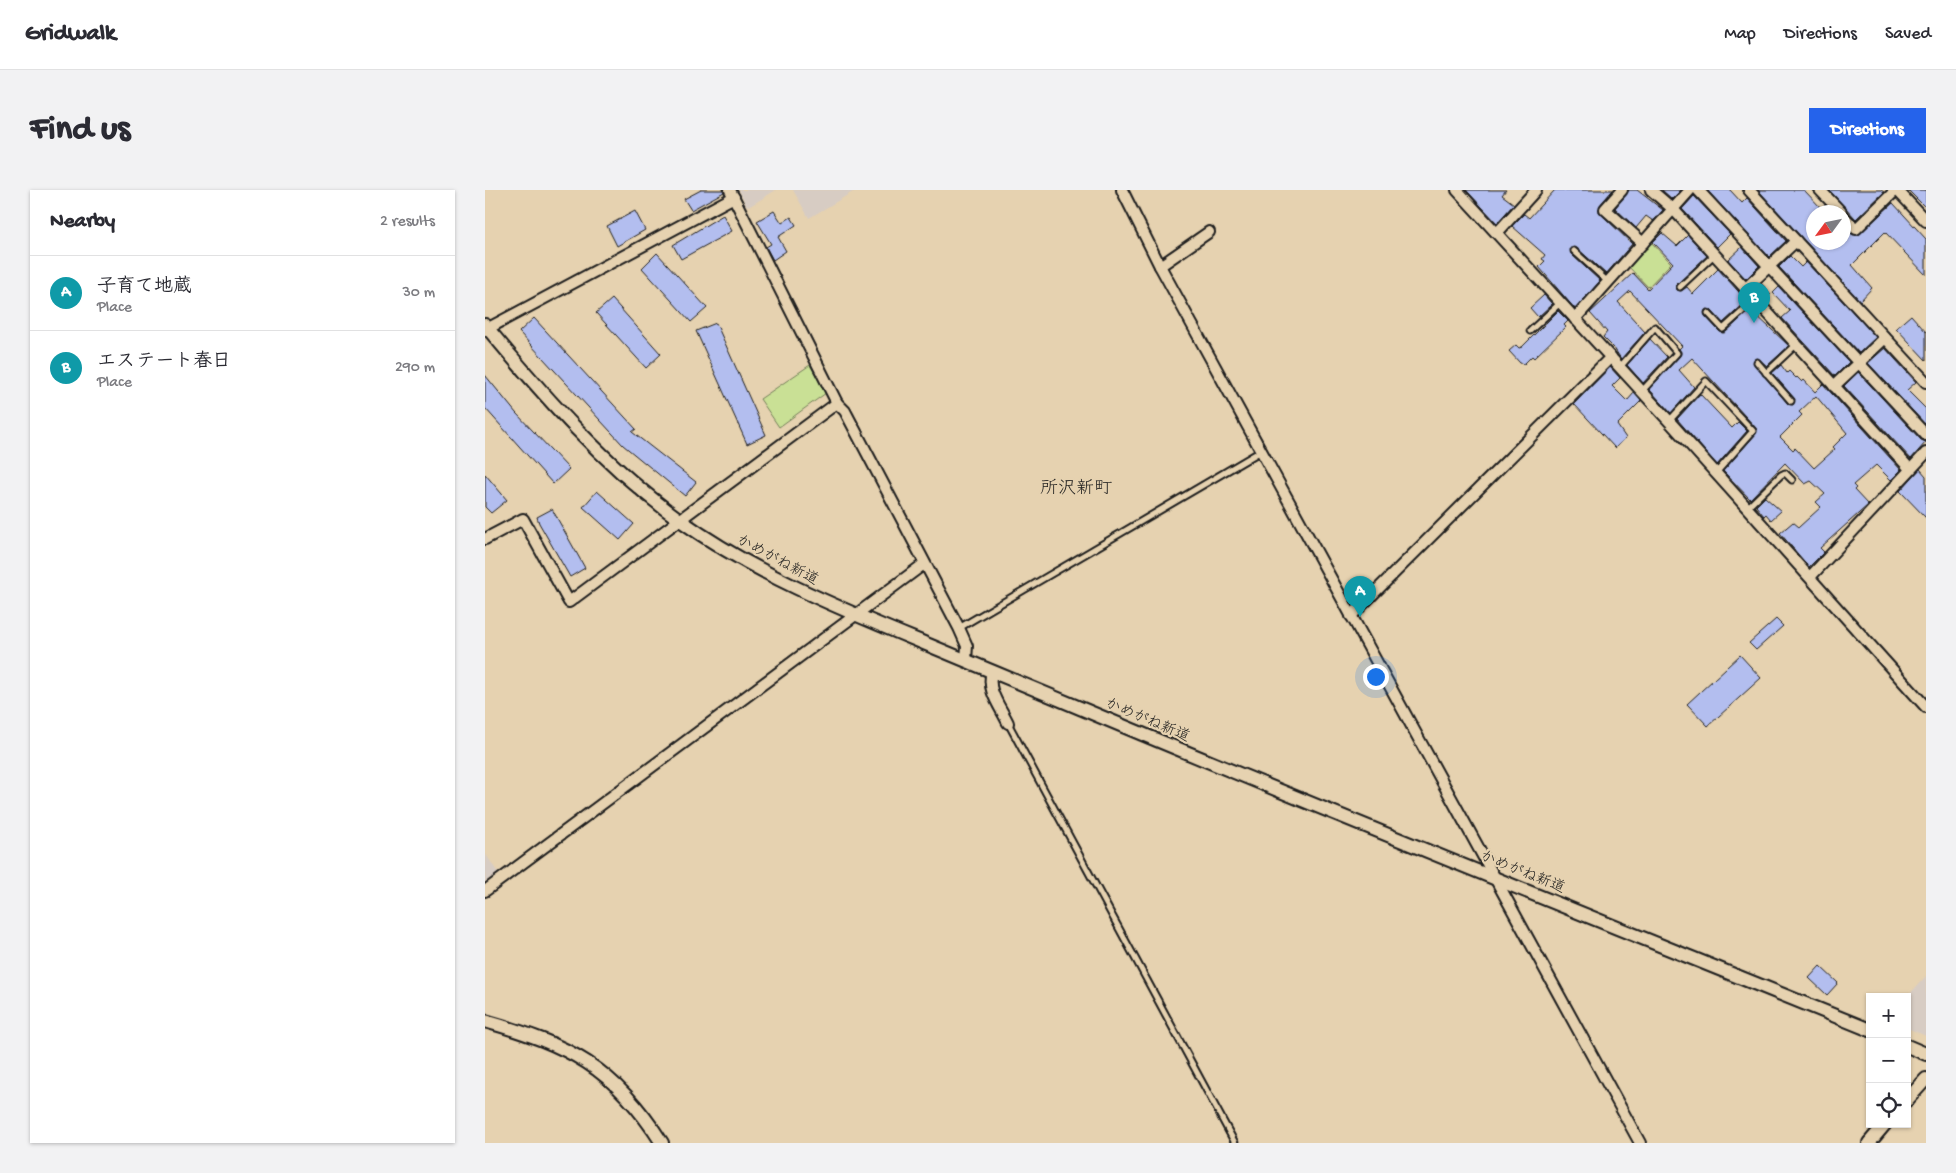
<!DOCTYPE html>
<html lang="en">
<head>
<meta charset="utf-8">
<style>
	:root { --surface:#fff; --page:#f2f2f3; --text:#2b2b33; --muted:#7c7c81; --line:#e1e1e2; --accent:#2563eb }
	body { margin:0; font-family:"Gochi Hand","Klee One",sans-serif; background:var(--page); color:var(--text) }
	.controls { position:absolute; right:15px; bottom:15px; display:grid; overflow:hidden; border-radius:0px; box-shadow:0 1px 4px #0004 }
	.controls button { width:45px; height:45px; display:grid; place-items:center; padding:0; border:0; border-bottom:1px solid var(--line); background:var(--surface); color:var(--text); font:25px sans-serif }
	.compass { position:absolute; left:1321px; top:15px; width:45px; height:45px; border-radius:50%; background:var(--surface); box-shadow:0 1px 4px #0004; rotate:237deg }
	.you { position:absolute; left:890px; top:486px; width:18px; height:18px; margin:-12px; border:4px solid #fff; border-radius:50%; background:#1a73e8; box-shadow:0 0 0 8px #1a73e833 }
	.badge { display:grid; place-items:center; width:32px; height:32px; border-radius:50%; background:var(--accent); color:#fff; font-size:16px; font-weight:700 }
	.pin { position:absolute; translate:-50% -41px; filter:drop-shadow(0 1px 2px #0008) }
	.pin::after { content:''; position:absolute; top:26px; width:18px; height:15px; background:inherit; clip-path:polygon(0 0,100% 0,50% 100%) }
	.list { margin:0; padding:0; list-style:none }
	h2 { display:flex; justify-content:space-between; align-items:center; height:65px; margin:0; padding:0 20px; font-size:21px }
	h2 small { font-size:16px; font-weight:400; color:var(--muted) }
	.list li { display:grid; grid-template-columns:32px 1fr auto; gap:15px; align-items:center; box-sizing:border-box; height:75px; padding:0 20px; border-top:1px solid var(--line) }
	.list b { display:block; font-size:19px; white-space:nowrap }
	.list p { margin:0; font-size:16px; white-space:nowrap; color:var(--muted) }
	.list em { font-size:16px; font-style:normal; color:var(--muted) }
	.icon { flex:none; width:28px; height:28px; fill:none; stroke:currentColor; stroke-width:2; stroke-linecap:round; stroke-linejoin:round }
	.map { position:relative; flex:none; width:1441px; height:953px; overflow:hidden; border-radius:0px }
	header { display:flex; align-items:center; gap:30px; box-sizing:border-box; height:70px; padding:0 25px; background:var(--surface); border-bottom:1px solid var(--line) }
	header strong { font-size:24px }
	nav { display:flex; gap:28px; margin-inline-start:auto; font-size:18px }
	.intro { display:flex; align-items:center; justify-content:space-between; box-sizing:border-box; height:120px; padding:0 30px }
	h1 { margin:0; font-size:35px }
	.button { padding:12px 22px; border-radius:0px; background:var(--accent); color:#fff; font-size:18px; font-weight:700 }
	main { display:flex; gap:30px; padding:0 30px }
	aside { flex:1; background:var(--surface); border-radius:0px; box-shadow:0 1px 4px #0004 }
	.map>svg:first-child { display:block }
	.built { fill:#d7ccc3 }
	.green { fill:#c9e095; stroke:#727e58 }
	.building { fill:#b3beef; stroke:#1c1c1c; fill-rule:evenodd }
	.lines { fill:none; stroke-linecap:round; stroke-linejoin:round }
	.service-casing { stroke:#1c1c1c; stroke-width:9 }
	.minor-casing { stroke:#1c1c1c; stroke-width:14 }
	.tertiary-casing { stroke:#1c1c1c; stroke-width:16 }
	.service { stroke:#e6d2b0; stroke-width:5 }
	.minor { stroke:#e6d2b0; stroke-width:10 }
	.tertiary { stroke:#e6d2b0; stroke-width:12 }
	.labels { text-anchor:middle; stroke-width:4.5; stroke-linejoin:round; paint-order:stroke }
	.street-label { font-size:15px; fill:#1c1c1c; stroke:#e6d2b0 }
	.quarter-label { font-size:18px; fill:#1c1c1c; stroke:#e6d2b0 }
</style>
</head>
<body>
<header>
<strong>Gridwalk</strong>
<nav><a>Map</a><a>Directions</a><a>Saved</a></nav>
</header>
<div class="intro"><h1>Find us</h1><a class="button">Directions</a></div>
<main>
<aside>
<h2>Nearby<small>2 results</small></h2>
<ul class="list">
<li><span class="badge" style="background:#0f9aa8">A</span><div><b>子育て地蔵</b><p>Place</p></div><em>30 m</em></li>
<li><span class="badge" style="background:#0f9aa8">B</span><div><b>エステート春日</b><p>Place</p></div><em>290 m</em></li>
</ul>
</aside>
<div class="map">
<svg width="1441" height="953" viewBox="0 0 1441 953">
	<rect width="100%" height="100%" fill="#e6d2b0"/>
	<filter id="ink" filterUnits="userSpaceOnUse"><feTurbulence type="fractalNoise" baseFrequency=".02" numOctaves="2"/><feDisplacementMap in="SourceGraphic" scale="10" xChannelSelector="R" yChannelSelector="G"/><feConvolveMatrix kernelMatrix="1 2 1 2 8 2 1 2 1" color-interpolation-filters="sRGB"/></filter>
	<g filter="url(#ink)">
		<g class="built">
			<path d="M254,0H291L265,16L261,15Z"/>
			<path d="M308,0H371L324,28Z"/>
			<path d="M0,663L13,683L0,692Z"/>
			<path d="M1441,786V846L1422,838V807Z"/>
		</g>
		<g class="green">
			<path d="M1165,51L1186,73L1163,97L1142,75Z"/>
			<path d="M325,175L341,203L294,237L275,209Z"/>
		</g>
		<g class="building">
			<path d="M216,0H238L239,2L206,20L199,9Z"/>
			<path d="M981,0H1021L1017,5L1029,14L1012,33Z"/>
			<path d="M1070,0H1128L1115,15L1114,22L1147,54L1121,84L1092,58H1085L1086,64L1115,91L1090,119L1054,77L1060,71L1057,69L1060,65L1027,36L1039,24L1044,28Z"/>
			<path d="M1144,0H1152L1178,20L1168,31L1161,26L1151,38L1130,18Z"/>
			<path d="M1177,0H1196L1187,9Z"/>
			<path d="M1222,0H1245L1257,13L1262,8L1301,51L1284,67Z"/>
			<path d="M1273,0H1319L1337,19L1340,15L1347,22H1328V52H1358V36L1367,44L1373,45L1408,13L1441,49V85L1400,42L1367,75L1387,98L1375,111Z"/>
			<path d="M1344,0H1396L1399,2L1371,29Z"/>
			<path d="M1423,0H1441V18Z"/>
			<path d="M1209,6L1245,44L1232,57L1197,19Z"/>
			<path d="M150,21L160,40L132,56L122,36Z"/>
			<path d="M289,21L297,33L306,27L311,35L293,47L301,61L288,70L281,57L286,54L272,31Z"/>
			<path d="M238,25L247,41L196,69L188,55Z"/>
			<path d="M1177,43L1192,56L1203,45L1222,66L1192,94V100L1196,101L1202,97L1208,104L1233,79L1262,111L1238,133L1226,120H1220V126L1235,142H1241L1268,117L1267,121L1304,156L1282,176L1273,168L1268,172L1303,214L1308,215L1310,209L1287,183L1296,175L1302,183L1304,181L1311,188L1312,187L1317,192L1319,190L1330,202L1338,194L1416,280L1406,290L1391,275L1368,295L1371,298L1369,300L1383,315L1335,358L1339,362L1324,377L1295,343L1308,332L1314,337L1336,317L1331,312L1340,304L1326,291L1320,294L1300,273L1265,309L1238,281L1271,244V238L1207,168L1194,180L1209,197L1186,223L1164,199L1195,166L1194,159L1197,156L1145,101L1133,112L1160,142L1136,169L1129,158L1118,147L1122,142L1105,123L1148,83L1163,99L1188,73L1168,52ZM1331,206L1362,243L1348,257L1350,259L1329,278L1310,258L1308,260L1295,247L1317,225L1314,222Z"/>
			<path d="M1257,57L1274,76L1261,89L1243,70Z"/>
			<path d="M172,63L222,118L206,132L157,78Z"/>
			<path d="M1305,66L1316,77L1321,72L1391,147L1374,163L1294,77Z"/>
			<path d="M1276,93L1286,104L1280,109L1270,99Z"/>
			<path d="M1294,97L1364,172L1350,186L1297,128L1305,121L1288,103Z"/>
			<path d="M1059,105L1067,114L1053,127L1045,118Z"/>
			<path d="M127,109L176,164L161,178L111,123Z"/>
			<path d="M1073,121L1083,131L1079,135L1081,137L1049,168L1047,166L1039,174L1035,173L1024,161L1031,155L1034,158L1037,157Z"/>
			<path d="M1426,125L1441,142V170L1411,138Z"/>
			<path d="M49,128L151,239L147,242L211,292L200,306L138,255L34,142Z"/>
			<path d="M231,133L281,245L262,254L211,141Z"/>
			<path d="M1165,149L1182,167L1158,193L1142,175Z"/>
			<path d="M1400,158L1431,192L1422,200L1441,219V235L1383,173Z"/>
			<path d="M1125,177L1135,188L1127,196L1142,211L1149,203L1156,211L1132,235L1141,248L1130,258L1089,214Z"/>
			<path d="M1373,182L1436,250L1441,252L1426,269L1359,196Z"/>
			<path d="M0,185L31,223L84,279L68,294L0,218Z"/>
			<path d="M1215,204L1247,238L1253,232L1262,241L1232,275L1192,229Z"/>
			<path d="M1435,279L1441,286V328L1415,301Z"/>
			<path d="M0,284L22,310L6,323L0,317Z"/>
			<path d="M112,301L149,334L135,350L98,317Z"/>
			<path d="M1280,307L1296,321L1286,330L1281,324L1279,326L1271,316Z"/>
			<path d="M67,319L100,378L85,387L54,333L52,327Z"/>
			<path d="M1291,429L1298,436L1271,460L1264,453Z"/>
			<path d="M1255,465L1276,488L1223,536L1202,514Z"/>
			<path d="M1335,776L1353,793L1342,805L1324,788Z"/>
		</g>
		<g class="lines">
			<defs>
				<g id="service">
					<path d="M1089,61L1123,92"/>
					<path d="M1195,97L1229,65"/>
					<path d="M1223,123L1238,139L1270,110"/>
					<path d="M1045,141L1075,113"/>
					<path d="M1272,172L1306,211"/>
					<path d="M1135,177L1170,137L1192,163L1157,201"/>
					<path d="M1281,183L1311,155"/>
					<path d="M1184,231L1221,191L1268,241L1230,284"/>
					<path d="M1262,318L1296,285L1300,283L1307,290"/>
					<path d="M474,438L776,261"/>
					<path d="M523,533L750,953"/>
				</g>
				<g id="minor">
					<path d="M245,0L352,213L360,221L474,438L482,456L481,470"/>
					<path d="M637,0L675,76L1155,953"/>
					<path d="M972,0L1184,231L1441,517"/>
					<path d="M1137,0L1120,19L1158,53"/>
					<path d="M1166,0L1188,19L1425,279"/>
					<path d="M1213,0L1441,245"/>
					<path d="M1264,0L1441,192"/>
					<path d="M1335,0L1356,22"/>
					<path d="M1412,0L1441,31"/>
					<path d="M1358,26L1371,39L1411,0"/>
					<path d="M1012,43L1051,0"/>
					<path d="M675,76L724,42"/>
					<path d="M1260,99L1311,51"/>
					<path d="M1090,129L1205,0"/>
					<path d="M0,140L249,7"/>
					<path d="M1349,196L1400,148"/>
					<path d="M0,349L38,329L84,412L352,213"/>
					<path d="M1325,387L1441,263"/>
					<path d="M866,426L1126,167"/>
					<path d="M507,481C501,500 515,516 523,533"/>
					<path d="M0,701L439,374"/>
				</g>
				<g id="tertiary">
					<path d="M0,135C59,206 120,276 195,330C269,383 351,417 434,451C488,473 541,496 595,518C857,628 1121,733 1385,840"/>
					<path d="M0,831C84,855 129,877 177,953"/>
					<path d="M1422,856L1441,864"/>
					<path d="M1422,910L1441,889"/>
					<path d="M1384,953L1400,934"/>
				</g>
			</defs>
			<use href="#service" class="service-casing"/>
			<use href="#minor" class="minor-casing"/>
			<use href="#tertiary" class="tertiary-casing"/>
			<use href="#service" class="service"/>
			<use href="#minor" class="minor"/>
			<use href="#tertiary" class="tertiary"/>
		</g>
	</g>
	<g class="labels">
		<g class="street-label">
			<text transform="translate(293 369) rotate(28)" y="5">かめがね新道</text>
			<text transform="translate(663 529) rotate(23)" y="5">かめがね新道</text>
			<text transform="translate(1038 681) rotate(22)" y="5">かめがね新道</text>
		</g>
		<g class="quarter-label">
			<text x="591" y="303">所沢新町</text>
		</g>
	</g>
</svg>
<div class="controls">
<button>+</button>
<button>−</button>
<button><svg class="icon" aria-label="locate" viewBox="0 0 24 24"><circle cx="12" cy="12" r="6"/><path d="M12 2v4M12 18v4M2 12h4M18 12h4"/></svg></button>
</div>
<svg class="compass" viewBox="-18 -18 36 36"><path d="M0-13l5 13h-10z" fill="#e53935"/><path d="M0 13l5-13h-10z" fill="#7c7c81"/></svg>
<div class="you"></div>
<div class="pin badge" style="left:875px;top:427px;background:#0f9aa8">A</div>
<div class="pin badge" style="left:1269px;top:133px;background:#0f9aa8">B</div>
</div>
</main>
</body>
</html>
